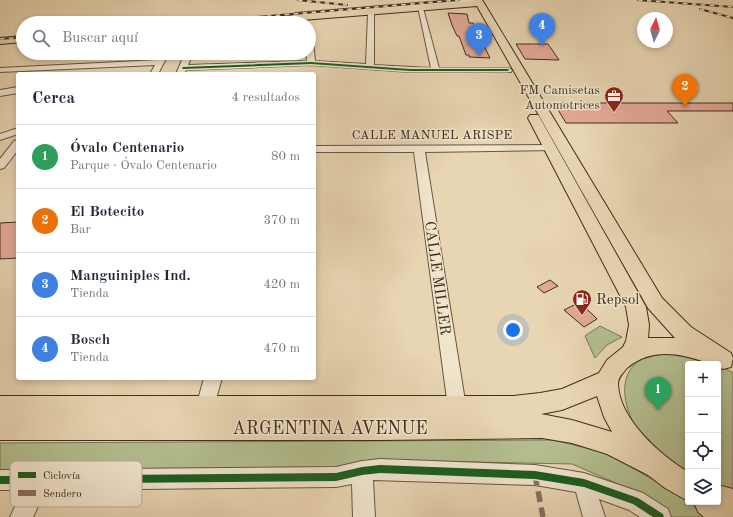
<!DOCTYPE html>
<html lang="es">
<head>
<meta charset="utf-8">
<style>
	:root { --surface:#fff; --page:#f2f2f3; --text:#1f2937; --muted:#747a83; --line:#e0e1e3; --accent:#8f2418 }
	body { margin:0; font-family:"Old Standard TT",serif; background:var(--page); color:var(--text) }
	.controls { position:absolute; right:12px; bottom:12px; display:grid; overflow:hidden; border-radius:4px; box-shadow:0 2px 6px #0003 }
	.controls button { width:36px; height:36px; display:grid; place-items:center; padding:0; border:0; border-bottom:1px solid var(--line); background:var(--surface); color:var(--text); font:20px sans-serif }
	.compass { position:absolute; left:637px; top:12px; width:36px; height:36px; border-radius:50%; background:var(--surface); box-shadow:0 2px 6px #0003; rotate:5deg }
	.you { position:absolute; left:513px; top:330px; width:14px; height:14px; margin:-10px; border:3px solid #fff; border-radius:50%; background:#1a73e8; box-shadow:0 0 0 6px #1a73e833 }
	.badge { display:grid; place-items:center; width:26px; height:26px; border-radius:50%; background:var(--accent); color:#fff; font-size:13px; font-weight:700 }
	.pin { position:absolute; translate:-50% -33px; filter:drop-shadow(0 1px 2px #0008) }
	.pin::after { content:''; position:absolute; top:21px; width:14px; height:12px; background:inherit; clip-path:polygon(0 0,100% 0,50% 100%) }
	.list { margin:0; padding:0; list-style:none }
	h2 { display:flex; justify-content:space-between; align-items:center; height:52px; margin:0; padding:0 16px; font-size:17px }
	h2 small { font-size:13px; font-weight:400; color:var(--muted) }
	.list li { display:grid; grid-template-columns:26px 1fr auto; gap:12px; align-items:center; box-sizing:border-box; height:64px; padding:0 16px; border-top:1px solid var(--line) }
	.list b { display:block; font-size:15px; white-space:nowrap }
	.list p { margin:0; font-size:13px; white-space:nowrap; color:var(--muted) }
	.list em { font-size:13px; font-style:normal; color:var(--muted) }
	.icon { flex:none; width:22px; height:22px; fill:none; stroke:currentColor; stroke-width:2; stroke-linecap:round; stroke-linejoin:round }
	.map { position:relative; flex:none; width:733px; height:517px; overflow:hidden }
	.search { position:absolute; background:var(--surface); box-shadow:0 2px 6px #0003; left:16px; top:16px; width:300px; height:44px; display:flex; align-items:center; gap:10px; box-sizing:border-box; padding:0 14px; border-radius:22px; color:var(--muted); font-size:15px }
	.panel { position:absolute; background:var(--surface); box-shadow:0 2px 6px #0003; left:16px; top:72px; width:300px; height:308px; border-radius:4px }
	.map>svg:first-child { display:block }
	.green { fill:#b3be8f; stroke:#7a7654 }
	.building { fill:#e3a998; stroke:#402d1a }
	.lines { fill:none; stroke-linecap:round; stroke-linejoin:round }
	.minor-casing { stroke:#6a5740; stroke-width:2 }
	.major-casing { stroke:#402d1a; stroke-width:2 }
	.minor { fill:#f0e4cd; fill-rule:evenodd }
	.major { fill:#e8d5b2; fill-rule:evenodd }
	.rail-casing { stroke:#402d1a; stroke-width:2 }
	.rail { stroke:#f0e4cd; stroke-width:1.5; stroke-dasharray:4.5; stroke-linecap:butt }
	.quiet { stroke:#8d6e63; stroke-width:5.5; stroke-dasharray:11 5.5; stroke-linecap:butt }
	.cycleway-casing { stroke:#f0e4cd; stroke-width:3 }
	.cycleway { fill:#1b5e20; fill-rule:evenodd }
	.labels { text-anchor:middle; stroke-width:3; stroke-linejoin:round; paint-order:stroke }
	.far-poi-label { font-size:13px; fill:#402d1a; stroke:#f0e4cd; text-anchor:end }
	.far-street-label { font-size:13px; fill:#402d1a; stroke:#f0e4cd }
	.street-label { font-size:15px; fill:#402d1a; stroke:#f0e4cd }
	.poi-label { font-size:15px; fill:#402d1a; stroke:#f0e4cd; text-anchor:start }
	.near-street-label { font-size:18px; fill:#402d1a; stroke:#f0e4cd }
	.key { fill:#f0e4cd; stroke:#bbad97; stroke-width:1 }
	.key-label { font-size:11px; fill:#402d1a }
</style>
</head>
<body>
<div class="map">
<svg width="733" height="517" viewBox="0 0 733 517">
	<rect width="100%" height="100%" fill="#e8d5b2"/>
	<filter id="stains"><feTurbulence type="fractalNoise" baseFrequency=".005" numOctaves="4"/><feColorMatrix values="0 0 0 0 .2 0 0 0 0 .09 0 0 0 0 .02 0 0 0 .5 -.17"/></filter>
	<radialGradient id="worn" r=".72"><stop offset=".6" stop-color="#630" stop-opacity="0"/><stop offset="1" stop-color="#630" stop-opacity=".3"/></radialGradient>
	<g class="green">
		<path d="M600,326L622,337L607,345L595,358L585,336Z"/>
		<path d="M667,353L691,355L718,364H688V474C675,464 660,455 649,444C631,427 614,388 633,366C641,357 655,355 667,353Z"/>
		<path d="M718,364L733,373V491L718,486Z"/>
		<path d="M553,440L607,453L688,500V502H690L708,517H672L616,483L572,464L378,460L335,471L0,473V443Z"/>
	</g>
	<g class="building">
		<path d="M448,13L467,14L469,23H473L490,58L469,57V55H466L459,36H457L452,25Z"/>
		<path d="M516,44H548L559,60L525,59Z"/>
		<path d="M554,103H733V111H667L678,123H566Z"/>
		<path d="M18,222V258L0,259V223Z"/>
		<path d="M550,280L558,286L544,293L537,287Z"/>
		<path d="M578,303L590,312L597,319L584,327L564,310Z"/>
	</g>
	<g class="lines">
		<defs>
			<g id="minor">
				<path d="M455,0H480L477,2L421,6L423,8L439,68H508L512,70L511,72H410L311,65L186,70L184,74H176L185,53H193L188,65L307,61L306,53H309V39L313,41L315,61L366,64L368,13L371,11L374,13V65L431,68L418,7L295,17L292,15L295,13Z"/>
				<path d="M251,17L253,18V20L232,23H210L213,21Z"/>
				<path d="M161,53H169L158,74H150L155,65L0,72V68L158,60Z"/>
				<path d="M18,87V93L0,96V90Z"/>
				<path d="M18,128V134L0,140V134Z"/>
				<path d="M18,140V150L4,168L0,169V159L14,141Z"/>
				<path d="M550,145L554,146L555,148L554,150L425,152L466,407L464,413L457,415L450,413L448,407L414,152H314V146Z"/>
				<path d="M204,378H222L212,413L205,415L198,413L196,407Z"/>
				<path d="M380,459L535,465L584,473L643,493L668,509L671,517H640L629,510L599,499L605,517H583L576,492L535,485L373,480L375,517H353L352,484L336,487L46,490L33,517H10L23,490H0V470L336,467L362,461Z"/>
			</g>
			<g id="major">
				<path d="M474,0H482L484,3L662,298L691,327L731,353L733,358L731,367L723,369L718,367V364H712L708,361L705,362C678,353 651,348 627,368C623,373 618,377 618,384C619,419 660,455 688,472V501L665,488L648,475L607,454L572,443L542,438L381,440H0V396H513L540,393L562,389L599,373L607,360L623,347L626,341L629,325L626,307L528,118L530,115H538L540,118L646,307L649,325L648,338H675L648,308L477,6L265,23H229L233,20L475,1ZM597,396L604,417L612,432L572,420L541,414L562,410Z"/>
				<path d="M23,36V42L0,44V38Z"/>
				<path d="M718,485L733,489V517H704L698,512L694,502H718Z"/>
			</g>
		</defs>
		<use href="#minor" class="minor-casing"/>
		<use href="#major" class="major-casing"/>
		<use href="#minor" class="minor"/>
		<use href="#major" class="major"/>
		<defs>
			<g id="rail">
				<path d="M298,0L347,5"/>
				<path d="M638,0L733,7"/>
				<path d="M700,9L733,18"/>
				<path d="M186,23L459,0"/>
				<path d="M0,39L23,37"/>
			</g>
		</defs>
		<use href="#rail" class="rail-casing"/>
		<use href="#rail" class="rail"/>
		<path class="quiet" d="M535,475L543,517"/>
		<defs>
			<g id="cycleway">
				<path d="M311,62L410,69H508L509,70L508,71H410L311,64L183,69L182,68L183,67Z"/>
				<path d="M380,465L535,471L584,479L638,498L663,514L664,517H653L633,504L584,487L535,479L380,473L362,475L336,481L0,484V476L336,473L362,467Z"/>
			</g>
		</defs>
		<use href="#cycleway" class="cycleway-casing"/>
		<use href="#cycleway" class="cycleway"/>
	</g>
	<defs>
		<symbol id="office-pin" viewBox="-11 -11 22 30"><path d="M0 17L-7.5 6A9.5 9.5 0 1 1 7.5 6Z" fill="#8f2418" stroke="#f0e4cd"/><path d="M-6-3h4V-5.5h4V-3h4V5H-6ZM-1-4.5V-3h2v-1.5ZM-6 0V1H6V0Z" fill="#fff"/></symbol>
		<symbol id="fuel-pin" viewBox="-11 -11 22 30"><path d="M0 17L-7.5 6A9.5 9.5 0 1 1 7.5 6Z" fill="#8f2418" stroke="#f0e4cd"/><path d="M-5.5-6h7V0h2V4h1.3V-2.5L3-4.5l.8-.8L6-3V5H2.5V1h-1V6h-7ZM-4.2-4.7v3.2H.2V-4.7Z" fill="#fff"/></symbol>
	</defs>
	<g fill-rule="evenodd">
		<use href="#office-pin" x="603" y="85" width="22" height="30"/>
		<use href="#fuel-pin" x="571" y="288" width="22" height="30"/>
	</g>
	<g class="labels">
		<g class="far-poi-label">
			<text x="600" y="94">FM Camisetas<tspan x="600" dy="15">Automotrices</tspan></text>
		</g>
		<g class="far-street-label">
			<text x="432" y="139">CALLE MANUEL ARISPE</text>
		</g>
		<g class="street-label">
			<text transform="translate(438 278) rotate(82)" y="5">CALLE MILLER</text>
		</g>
		<g class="poi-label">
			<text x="596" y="304">Repsol</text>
		</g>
		<g class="near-street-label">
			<text x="330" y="434">ARGENTINA AVENUE</text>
		</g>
	</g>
	<rect x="10" y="461" width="132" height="46" rx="6" class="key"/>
	<rect x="18" y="472" width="18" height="6" fill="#1b5e20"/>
	<rect x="18" y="490" width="18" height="6" fill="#8d6e63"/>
	<g class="key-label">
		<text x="43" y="479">Ciclovía</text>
		<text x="43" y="497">Sendero</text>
	</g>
	<rect width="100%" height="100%" filter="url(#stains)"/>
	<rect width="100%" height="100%" fill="url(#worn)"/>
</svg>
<div class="controls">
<button>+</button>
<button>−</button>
<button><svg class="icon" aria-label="locate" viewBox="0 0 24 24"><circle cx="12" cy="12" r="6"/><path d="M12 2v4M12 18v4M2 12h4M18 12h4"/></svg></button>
<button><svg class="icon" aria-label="layers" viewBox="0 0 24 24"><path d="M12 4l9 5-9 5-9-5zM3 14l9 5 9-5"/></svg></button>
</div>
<svg class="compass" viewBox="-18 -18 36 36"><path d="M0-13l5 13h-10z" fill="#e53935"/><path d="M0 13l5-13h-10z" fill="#747a83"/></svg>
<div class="you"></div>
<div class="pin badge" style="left:658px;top:410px;background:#2e9e5b">1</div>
<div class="pin badge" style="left:685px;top:107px;background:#e8710a">2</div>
<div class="pin badge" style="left:479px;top:56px;background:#3f7fe0">3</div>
<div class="pin badge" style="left:542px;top:46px;background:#3f7fe0">4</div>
<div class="search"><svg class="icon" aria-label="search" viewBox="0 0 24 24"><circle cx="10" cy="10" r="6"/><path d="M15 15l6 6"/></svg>Buscar aquí</div>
<section class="panel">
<h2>Cerca<small>4 resultados</small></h2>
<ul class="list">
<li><span class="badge" style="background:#2e9e5b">1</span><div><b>Óvalo Centenario</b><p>Parque · Óvalo Centenario</p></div><em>80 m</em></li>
<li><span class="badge" style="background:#e8710a">2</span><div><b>El Botecito</b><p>Bar</p></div><em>370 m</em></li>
<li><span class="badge" style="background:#3f7fe0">3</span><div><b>Manguiniples Ind.</b><p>Tienda</p></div><em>420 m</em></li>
<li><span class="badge" style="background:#3f7fe0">4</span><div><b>Bosch</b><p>Tienda</p></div><em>470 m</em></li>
</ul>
</section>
</div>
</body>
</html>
